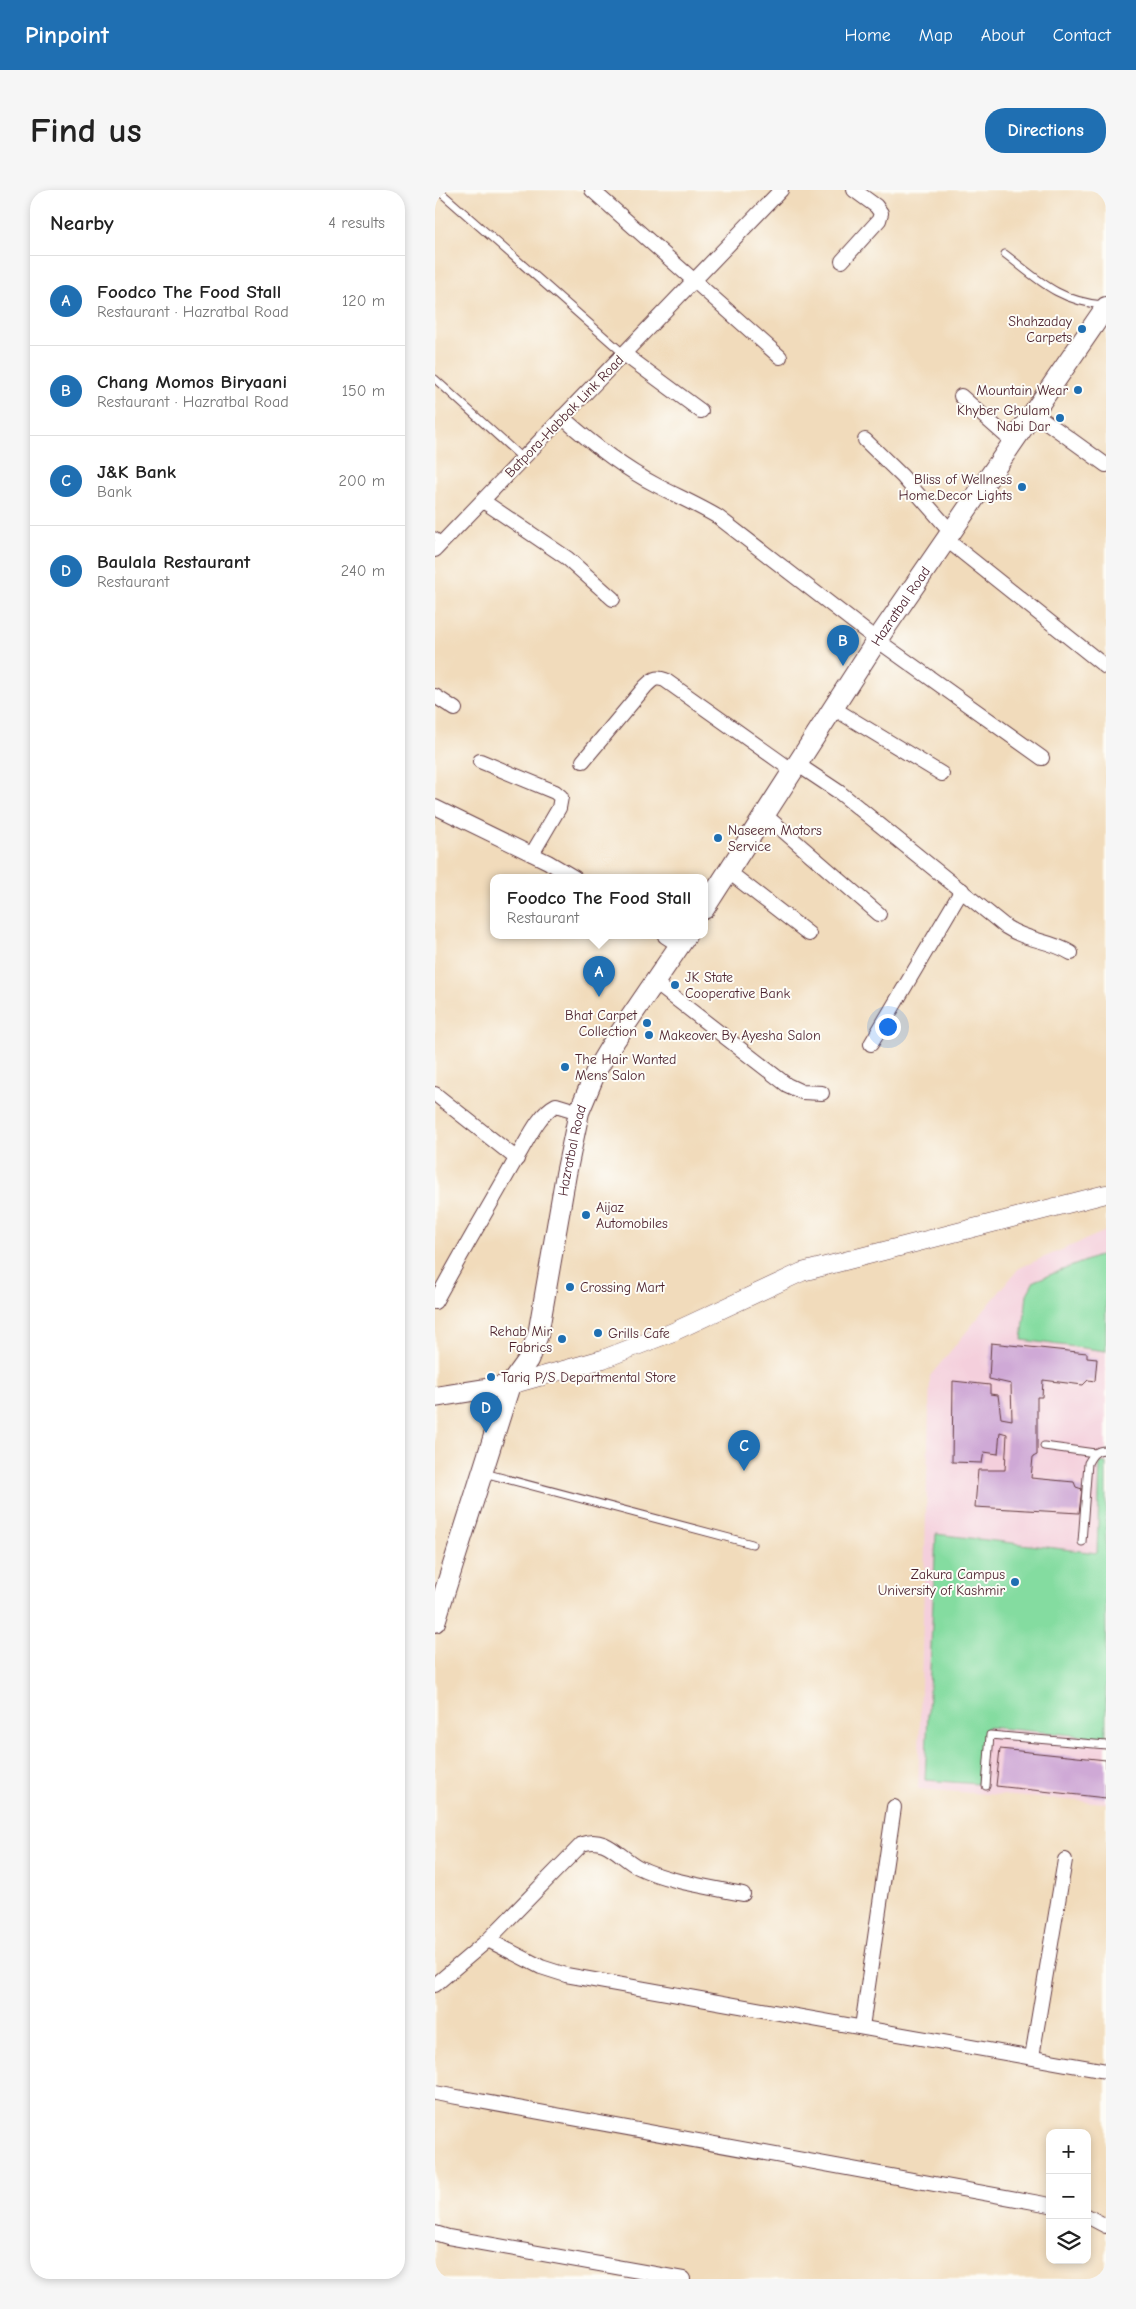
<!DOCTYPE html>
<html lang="en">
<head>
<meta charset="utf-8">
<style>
	:root { --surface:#fff; --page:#f6f6f6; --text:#222; --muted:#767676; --line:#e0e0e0; --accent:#1f6fb2 }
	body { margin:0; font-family:"Comic Neue",sans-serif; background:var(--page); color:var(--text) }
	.controls { position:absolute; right:15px; bottom:15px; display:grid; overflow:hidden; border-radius:10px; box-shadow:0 2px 8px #0003 }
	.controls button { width:45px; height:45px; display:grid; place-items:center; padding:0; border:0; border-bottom:1px solid var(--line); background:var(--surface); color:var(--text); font:25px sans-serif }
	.you { position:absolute; left:452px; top:836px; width:18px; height:18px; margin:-12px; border:4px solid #fff; border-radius:50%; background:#1a73e8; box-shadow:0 0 0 8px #1a73e833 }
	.badge { display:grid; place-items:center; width:32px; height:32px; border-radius:50%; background:var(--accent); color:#fff; font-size:16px; font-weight:700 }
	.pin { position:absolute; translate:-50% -41px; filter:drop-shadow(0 1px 2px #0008) }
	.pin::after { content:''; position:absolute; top:26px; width:18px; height:15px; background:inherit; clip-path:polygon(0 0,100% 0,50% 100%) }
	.popup { position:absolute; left:55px; top:684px; width:218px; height:65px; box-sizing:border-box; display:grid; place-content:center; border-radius:10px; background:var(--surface); filter:drop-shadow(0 1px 4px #0005); font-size:16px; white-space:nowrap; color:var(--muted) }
	.popup b { font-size:19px; color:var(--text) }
	.popup::after { content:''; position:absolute; left:50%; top:100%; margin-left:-10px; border:10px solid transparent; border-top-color:var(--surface) }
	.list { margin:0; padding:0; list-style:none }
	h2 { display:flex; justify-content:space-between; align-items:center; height:65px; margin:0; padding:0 20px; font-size:21px }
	h2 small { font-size:16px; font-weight:400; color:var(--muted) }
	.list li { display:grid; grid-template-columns:32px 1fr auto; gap:15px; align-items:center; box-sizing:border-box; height:90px; padding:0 20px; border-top:1px solid var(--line) }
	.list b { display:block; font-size:19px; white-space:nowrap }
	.list p { margin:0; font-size:16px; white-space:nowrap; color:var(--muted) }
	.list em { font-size:16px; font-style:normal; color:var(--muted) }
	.icon { flex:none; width:28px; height:28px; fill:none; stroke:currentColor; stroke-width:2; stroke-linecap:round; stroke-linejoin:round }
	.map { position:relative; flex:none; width:671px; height:2089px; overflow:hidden; border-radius:20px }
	header { display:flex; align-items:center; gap:30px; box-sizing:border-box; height:70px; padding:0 25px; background:var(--accent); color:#fff }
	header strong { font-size:24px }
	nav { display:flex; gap:28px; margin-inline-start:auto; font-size:18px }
	.intro { display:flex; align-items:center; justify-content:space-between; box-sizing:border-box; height:120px; padding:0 30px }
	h1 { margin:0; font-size:35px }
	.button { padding:12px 22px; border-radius:20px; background:var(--accent); color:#fff; font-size:18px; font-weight:700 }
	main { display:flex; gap:30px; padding:0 30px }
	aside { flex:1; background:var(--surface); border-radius:20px; box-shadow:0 2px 8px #0003 }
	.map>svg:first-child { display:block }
	.built { fill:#f4cfdc }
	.green { fill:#84dca0; stroke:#677e66 }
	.building { fill:#cfa9d6 }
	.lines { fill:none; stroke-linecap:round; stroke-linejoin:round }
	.service-casing { stroke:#633b41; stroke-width:9 }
	.minor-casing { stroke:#633b41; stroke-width:16 }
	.tertiary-casing { stroke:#633b41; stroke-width:19 }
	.secondary-casing { stroke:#633b41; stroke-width:22 }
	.service { stroke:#fff; stroke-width:7 }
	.minor { stroke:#fff; stroke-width:14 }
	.tertiary { stroke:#fff; stroke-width:18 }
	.secondary { stroke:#fff; stroke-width:20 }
	.poi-dot { fill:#1f6fb2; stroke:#fdfcf7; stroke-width:2 }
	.labels { text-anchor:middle; stroke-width:4; stroke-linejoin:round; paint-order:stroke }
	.poi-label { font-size:14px; fill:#4a1f2b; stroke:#fdfcf7; text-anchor:start }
	.street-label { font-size:14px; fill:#4a1f2b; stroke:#fdfcf7 }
</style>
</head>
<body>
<header>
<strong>Pinpoint</strong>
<nav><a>Home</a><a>Map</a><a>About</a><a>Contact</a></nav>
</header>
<div class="intro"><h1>Find us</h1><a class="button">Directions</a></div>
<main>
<aside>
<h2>Nearby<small>4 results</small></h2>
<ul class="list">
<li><span class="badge">A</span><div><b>Foodco The Food Stall</b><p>Restaurant · Hazratbal Road</p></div><em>120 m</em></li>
<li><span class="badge">B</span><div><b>Chang Momos Biryaani</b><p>Restaurant · Hazratbal Road</p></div><em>150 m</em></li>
<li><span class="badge">C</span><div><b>J&amp;K Bank</b><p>Bank</p></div><em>200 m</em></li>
<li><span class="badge">D</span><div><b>Baulala Restaurant</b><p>Restaurant</p></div><em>240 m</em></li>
</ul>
</aside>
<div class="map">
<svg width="671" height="2089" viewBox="0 0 671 2089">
	<rect width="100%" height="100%" fill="#fdfcf7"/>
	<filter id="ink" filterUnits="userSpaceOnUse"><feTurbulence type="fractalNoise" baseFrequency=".02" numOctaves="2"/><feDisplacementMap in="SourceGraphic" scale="10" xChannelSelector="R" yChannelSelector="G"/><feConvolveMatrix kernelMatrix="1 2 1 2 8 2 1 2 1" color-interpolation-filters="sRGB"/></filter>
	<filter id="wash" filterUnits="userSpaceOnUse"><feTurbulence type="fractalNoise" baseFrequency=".0096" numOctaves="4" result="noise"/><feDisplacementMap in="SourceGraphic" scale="20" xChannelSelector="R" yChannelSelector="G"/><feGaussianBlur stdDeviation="1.12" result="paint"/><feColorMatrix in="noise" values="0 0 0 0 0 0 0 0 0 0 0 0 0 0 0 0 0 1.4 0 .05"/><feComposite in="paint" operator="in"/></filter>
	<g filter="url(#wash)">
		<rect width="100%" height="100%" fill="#f1dbbb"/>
		<path class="built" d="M671,1041V1613L483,1599L495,1186L584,1078Z"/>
		<g class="green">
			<path d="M671,1063V1161L587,1150L592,1104L599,1091Z"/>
			<path d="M665,1272L671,1273V1548L552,1537L543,1594L490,1590L501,1344L662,1363Z"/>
		</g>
		<g id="blocks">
			<g class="building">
				<path d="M556,1153L652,1163V1168L662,1169L660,1191L653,1190L648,1195L608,1190L607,1207H602V1265L598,1267L596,1288L639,1292L641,1297L647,1299L644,1323L540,1317L543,1280H570L572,1244L565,1242L563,1264L549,1262L547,1273L517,1272L518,1191L555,1195V1204L563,1205L566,1228L577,1230L576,1194L554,1189Z"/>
				<path d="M565,1559L671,1570V1608L561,1596Z"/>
			</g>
		</g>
	</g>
	<g filter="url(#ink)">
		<use href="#blocks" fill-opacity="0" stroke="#633b41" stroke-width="1"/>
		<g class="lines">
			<defs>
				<g id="service">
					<path d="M3,0L189,164"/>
					<path d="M570,64C604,90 623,111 668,115"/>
					<path d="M0,189L87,268"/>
					<path d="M0,346L7,352"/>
					<path d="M609,1256L660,1263"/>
					<path d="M49,1283L317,1354"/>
					<path d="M647,1352L653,1273C658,1264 661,1260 671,1260"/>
					<path d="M551,1596L555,1545L671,1555"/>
				</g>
				<g id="minor">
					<path d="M157,0L345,167"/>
					<path d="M407,71L444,30L446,23L441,16L419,0"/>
					<path d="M189,164L266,221"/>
					<path d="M526,206L579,253"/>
					<path d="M599,223L671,275"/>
					<path d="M127,227C156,253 186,277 221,295C242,306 263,315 283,327L442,450L607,568"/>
					<path d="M430,250L467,286L517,343"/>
					<path d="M48,311L132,368L178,409"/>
					<path d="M512,350L671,477"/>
					<path d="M0,360L346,0"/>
					<path d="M0,506L20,519"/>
					<path d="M398,518L507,584"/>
					<path d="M45,571L120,602L126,607L124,618L97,664"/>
					<path d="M148,571L210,497C217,490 220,486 230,490L358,581"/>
					<path d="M362,574L404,602L571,737C594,752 613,749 636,763"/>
					<path d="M0,617L113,672L140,688"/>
					<path d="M330,625L444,724"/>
					<path d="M294,682L374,744"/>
					<path d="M230,746L244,755"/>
					<path d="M219,792L352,895L367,902L387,903"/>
					<path d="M436,854L527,700"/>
					<path d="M0,904L82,969"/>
					<path d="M0,1112C26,1064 54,1017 81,969C92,952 103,924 121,915L144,922"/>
					<path d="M53,1750L106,1777L131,1785L671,1881"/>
					<path d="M0,1795L53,1750L147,1654C171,1645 184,1667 203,1677C233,1692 275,1697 308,1704"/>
					<path d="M427,1837L459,1617"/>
					<path d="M597,1867L630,1670"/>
					<path d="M0,1903L615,2015"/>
					<path d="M652,2026L671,2036"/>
					<path d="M0,2043L13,2047L248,2089"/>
				</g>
				<path id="tertiary" d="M75,1195L168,1169L238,1142L367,1082L671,1004"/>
				<g id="secondary">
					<path id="s1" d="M269,719L442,450L671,117"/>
					<path d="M0,1207L75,1195"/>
					<path id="s2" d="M0,1432L75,1195L93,1170L103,1145L131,984L144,922L162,879L174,859L251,746"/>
				</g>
			</defs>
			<use href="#service" class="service-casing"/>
			<use href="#minor" class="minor-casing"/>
			<use href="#tertiary" class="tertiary-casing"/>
			<use href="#secondary" class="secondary-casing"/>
			<use href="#service" class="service"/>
			<use href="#minor" class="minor"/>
			<use href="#tertiary" class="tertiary"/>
			<use href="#secondary" class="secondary"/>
		</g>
	</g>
	<g class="poi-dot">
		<circle cx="647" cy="139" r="5"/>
		<circle cx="643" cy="200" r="5"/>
		<circle cx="625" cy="228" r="5"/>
		<circle cx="587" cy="297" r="5"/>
		<circle cx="283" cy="648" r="5"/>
		<circle cx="240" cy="795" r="5"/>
		<circle cx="212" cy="833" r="5"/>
		<circle cx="214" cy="845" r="5"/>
		<circle cx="130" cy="877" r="5"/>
		<circle cx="151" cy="1025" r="5"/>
		<circle cx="135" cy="1097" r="5"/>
		<circle cx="163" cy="1143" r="5"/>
		<circle cx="127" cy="1149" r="5"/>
		<circle cx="56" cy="1187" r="5"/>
		<circle cx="580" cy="1392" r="5"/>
	</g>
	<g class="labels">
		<g class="poi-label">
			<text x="637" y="136" text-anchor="end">Shahzaday<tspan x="637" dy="16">Carpets</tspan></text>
			<text x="633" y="205" text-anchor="end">Mountain Wear</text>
			<text x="615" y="225" text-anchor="end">Khyber Ghulam<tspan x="615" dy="16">Nabi Dar</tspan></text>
			<text x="577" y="294" text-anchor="end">Bliss of Wellness<tspan x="577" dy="16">Home.Decor Lights</tspan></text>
			<text x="293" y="645">Naseem Motors<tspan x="293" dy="16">Service</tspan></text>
			<text x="250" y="792">JK State<tspan x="250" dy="16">Cooperative Bank</tspan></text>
			<text x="202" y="830" text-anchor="end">Bhat Carpet<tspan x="202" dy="16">Collection</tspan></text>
			<text x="224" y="850">Makeover By Ayesha Salon</text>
			<text x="140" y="874">The Hair Wanted<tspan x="140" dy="16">Mens Salon</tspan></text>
			<text x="161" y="1022">Aijaz<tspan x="161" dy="16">Automobiles</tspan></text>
			<text x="145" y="1102">Crossing Mart</text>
			<text x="117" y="1146" text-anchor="end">Rehab Mir<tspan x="117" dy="16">Fabrics</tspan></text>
			<text x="173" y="1148">Grills Cafe</text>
			<text x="66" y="1192">Tariq P/S Departmental Store</text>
			<text x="570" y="1389" text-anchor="end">Zakura Campus<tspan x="570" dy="16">University of Kashmir</tspan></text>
		</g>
		<g class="street-label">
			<text transform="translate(129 226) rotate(-46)" y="5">Batpora-Habbak Link Road</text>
			<text dy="5" stroke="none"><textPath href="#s1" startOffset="361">Hazratbal Road</textPath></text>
			<text dy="5" stroke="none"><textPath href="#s2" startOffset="494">Hazratbal Road</textPath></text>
		</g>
	</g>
</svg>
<div class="controls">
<button>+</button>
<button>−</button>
<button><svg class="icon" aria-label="layers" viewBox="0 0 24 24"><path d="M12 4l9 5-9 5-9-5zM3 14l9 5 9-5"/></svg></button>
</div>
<div class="you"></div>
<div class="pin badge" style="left:164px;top:807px">A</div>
<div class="popup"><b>Foodco The Food Stall</b>Restaurant</div>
<div class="pin badge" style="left:408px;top:476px">B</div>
<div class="pin badge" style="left:309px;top:1281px">C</div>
<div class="pin badge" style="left:51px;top:1243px">D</div>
</div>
</main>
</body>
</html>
